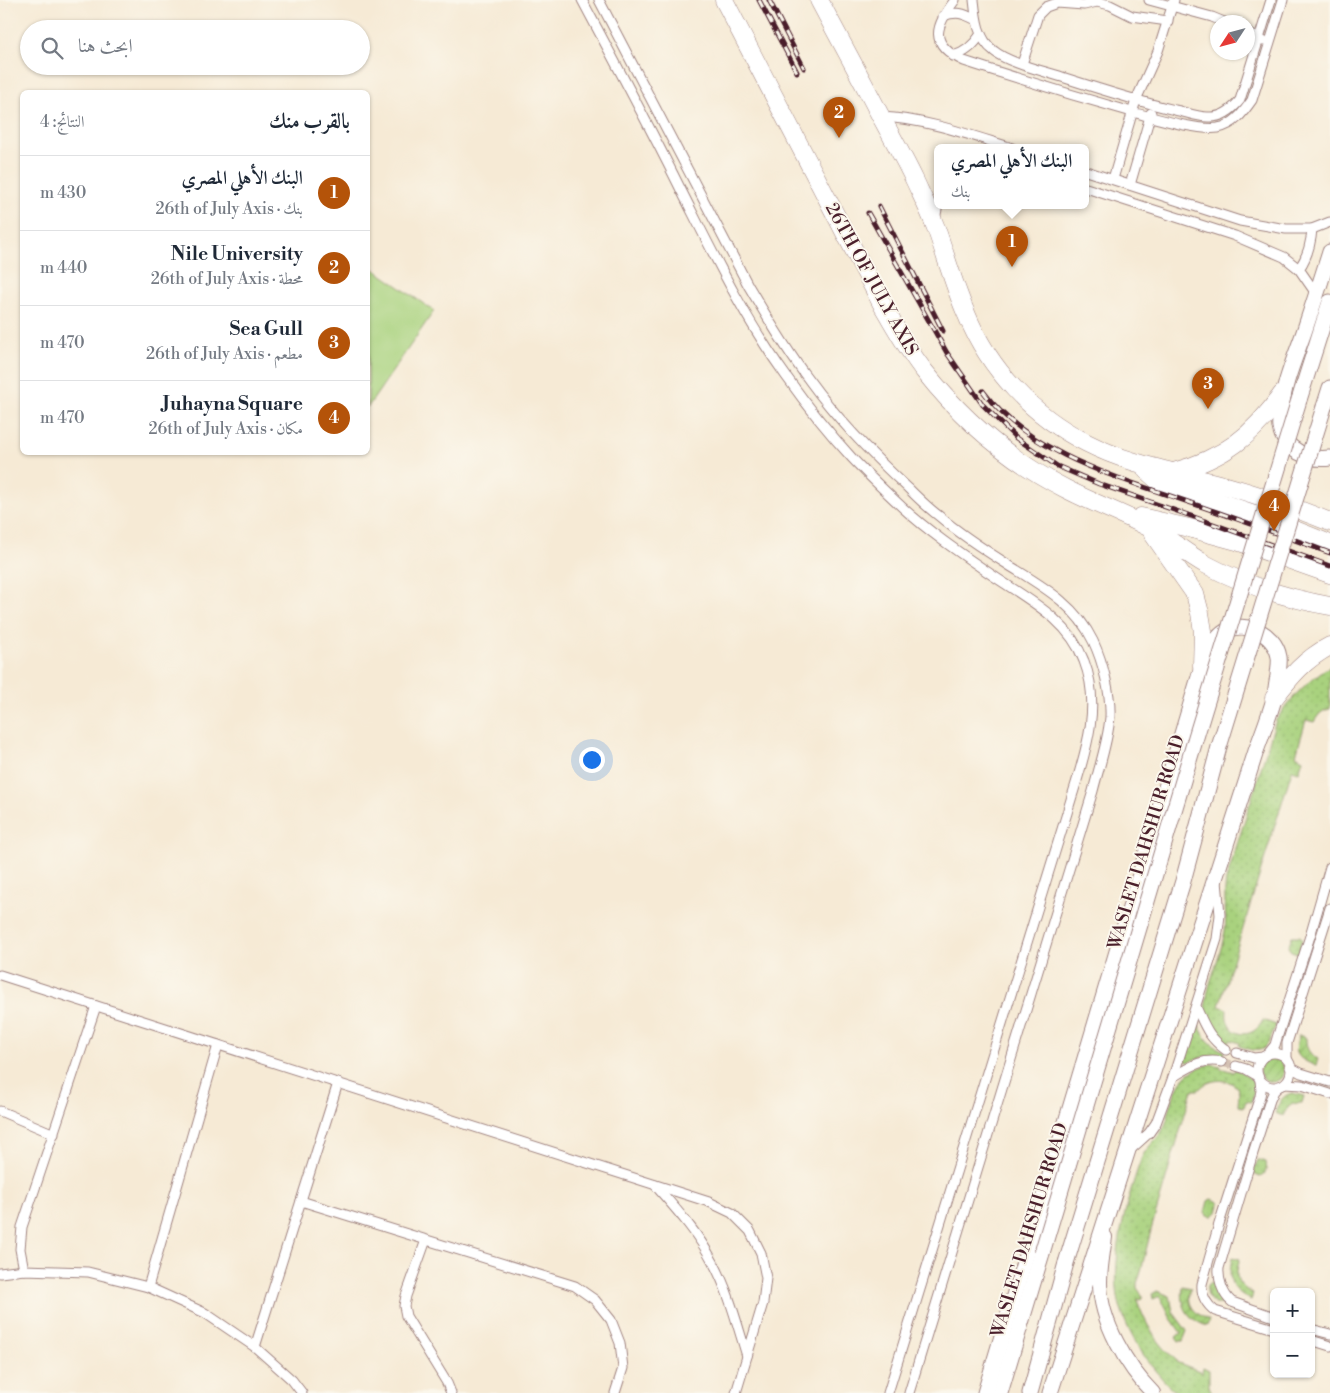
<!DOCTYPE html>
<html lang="ar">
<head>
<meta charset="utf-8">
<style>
	:root { --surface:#fff; --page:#f2f2f3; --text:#1f2937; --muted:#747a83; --line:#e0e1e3; --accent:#b45309 }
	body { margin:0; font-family:"Libre Bodoni",Amiri,serif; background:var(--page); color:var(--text); direction:rtl }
	.controls { position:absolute; right:15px; bottom:15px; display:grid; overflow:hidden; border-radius:8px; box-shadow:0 1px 4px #0004 }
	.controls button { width:45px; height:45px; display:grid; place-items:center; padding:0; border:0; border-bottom:1px solid var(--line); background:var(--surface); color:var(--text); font:25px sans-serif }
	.compass { position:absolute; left:1210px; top:15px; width:45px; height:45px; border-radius:50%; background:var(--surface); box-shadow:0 1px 4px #0004; rotate:234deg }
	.you { position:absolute; left:591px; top:759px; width:18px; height:18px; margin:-12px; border:4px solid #fff; border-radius:50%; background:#1a73e8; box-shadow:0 0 0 8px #1a73e833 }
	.badge { display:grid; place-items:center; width:32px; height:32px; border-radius:50%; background:var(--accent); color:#fff; font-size:16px; font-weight:700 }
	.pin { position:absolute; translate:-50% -41px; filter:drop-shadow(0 1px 2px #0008) }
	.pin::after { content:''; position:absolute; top:26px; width:18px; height:15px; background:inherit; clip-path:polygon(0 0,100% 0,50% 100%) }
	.popup { position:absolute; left:934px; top:144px; width:155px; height:65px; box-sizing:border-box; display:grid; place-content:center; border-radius:8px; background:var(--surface); filter:drop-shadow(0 1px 4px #0005); font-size:16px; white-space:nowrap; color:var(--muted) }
	.popup b { font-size:19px; color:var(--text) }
	.popup::after { content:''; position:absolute; left:50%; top:100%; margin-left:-10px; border:10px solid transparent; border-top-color:var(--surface) }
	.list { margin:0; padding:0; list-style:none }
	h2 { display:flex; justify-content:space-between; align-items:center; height:65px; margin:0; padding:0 20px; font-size:21px }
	h2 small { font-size:16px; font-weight:400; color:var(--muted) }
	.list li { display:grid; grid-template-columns:32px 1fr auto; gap:15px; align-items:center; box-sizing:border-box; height:75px; padding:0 20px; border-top:1px solid var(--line) }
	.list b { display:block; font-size:19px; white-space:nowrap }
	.list p { margin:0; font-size:16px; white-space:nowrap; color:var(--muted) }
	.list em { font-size:16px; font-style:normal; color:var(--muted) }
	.icon { flex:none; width:28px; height:28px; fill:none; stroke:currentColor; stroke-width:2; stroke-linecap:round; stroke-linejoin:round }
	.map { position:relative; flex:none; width:1330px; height:1393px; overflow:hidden; direction:ltr }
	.search { position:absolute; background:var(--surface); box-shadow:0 1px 4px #0004; left:20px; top:20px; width:350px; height:55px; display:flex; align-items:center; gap:12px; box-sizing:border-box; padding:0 18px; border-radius:28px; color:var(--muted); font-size:19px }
	.panel { position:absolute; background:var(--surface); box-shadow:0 1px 4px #0004; left:20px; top:90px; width:350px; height:365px; border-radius:8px; direction:rtl }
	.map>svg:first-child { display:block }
	.grass { fill:url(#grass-dots); stroke:#7a7854 }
	.garden { fill:url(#garden-furrows); stroke:#7a7854 }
	.pitch { fill:#a9d27e; stroke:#7a7854 }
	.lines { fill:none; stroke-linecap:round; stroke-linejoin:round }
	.street-tunnel { stroke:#d4c1b3; stroke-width:9; stroke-dasharray:9 4.5; stroke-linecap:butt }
	.street-casing { stroke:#a08480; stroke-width:11 }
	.secondary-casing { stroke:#a08480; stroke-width:16 }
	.primary-casing { stroke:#a08480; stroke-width:17 }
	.highway-casing { stroke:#a08480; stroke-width:19 }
	.street { stroke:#fff; stroke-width:9 }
	.secondary { stroke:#fff; stroke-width:14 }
	.primary { stroke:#fff; stroke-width:15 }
	.highway { stroke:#fff; stroke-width:18 }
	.rail-casing { stroke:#4a1f2b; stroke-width:5 }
	.rail { stroke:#fbf7ec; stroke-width:3; stroke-dasharray:9; stroke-linecap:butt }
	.primary-bridge-casing { stroke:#a08480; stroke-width:17; stroke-linecap:butt }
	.primary-bridge { stroke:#fff; stroke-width:15 }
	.labels { text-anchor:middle; stroke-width:4; stroke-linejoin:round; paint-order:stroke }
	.street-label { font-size:18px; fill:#4a1f2b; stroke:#fbf7ec }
</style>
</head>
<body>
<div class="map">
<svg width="1330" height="1393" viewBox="0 0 1330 1393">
	<defs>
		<pattern id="grass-dots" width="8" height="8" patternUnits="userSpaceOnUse" patternTransform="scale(1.25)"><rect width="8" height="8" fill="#a9d27e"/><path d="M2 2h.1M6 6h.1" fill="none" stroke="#93b46d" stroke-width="1.8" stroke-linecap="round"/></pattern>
		<pattern id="garden-furrows" width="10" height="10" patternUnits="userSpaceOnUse" patternTransform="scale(1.25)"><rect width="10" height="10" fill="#a9d27e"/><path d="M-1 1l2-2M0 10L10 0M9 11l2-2" fill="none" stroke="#93b46d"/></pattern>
	</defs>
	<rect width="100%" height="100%" fill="#fbf7ec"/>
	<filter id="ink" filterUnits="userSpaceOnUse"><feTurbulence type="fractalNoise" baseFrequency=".02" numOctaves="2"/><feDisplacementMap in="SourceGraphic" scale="10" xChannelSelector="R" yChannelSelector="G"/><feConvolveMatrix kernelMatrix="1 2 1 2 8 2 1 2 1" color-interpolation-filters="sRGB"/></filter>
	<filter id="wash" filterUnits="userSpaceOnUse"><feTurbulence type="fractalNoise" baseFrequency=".0096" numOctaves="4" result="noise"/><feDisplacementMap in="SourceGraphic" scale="20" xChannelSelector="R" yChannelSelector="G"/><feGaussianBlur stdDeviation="1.12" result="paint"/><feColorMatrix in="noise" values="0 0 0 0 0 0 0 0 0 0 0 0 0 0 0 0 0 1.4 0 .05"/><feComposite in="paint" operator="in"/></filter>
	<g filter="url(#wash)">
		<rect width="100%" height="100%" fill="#f6ead5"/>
		<g class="grass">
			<path d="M1330,666V709C1322,710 1318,715 1314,722L1306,720L1296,755L1303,759L1299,772L1292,770L1219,1006L1227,1009C1227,1014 1226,1018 1228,1022C1235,1039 1255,1037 1263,1020L1276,1025C1267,1048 1266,1056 1239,1046L1240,1043L1230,1040L1229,1043C1200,1027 1203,1008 1211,980C1216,964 1222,948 1225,931C1227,914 1223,897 1226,880L1276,720C1291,698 1308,680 1330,666Z"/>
			<path d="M1292,936H1300L1302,939L1299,951L1297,953L1291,951L1288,947Z"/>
			<path d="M1199,1025C1204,1038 1212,1047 1225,1051L1223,1057C1211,1056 1201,1055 1189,1062L1185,1061L1196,1026Z"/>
			<path d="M1211,1064L1221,1066L1220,1068L1234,1072L1235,1069C1253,1077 1258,1083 1251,1102L1246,1101L1244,1107L1238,1106C1238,1102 1239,1097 1239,1093C1237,1080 1218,1078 1208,1083C1204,1084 1201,1088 1198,1090H1192L1151,1230L1140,1275L1137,1283V1288L1142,1295V1298L1137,1300C1145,1324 1157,1343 1176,1360V1362L1202,1372L1203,1367L1209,1370V1386L1212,1393H1177C1151,1371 1124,1331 1118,1297C1111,1258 1128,1192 1143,1155C1149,1145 1160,1137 1164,1127C1167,1122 1168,1116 1169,1111C1177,1084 1182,1071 1211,1064Z"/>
			<path d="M1292,1093L1304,1096L1302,1103C1292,1102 1287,1107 1283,1116L1275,1113C1279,1103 1281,1096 1292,1093Z"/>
			<path d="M1258,1160H1260L1266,1162C1267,1168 1266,1175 1260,1177L1254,1174L1253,1171Z"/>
			<path d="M1211,1199L1217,1201L1219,1204L1217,1212L1213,1216L1207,1215L1205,1212L1208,1201Z"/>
			<path d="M1232,1257L1240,1259C1234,1277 1236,1284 1253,1294L1251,1300C1229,1288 1228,1281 1232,1257Z"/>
		</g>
		<g class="garden">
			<path d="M1299,1035L1306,1038C1306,1049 1309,1054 1318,1059L1316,1066C1297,1058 1293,1055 1299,1035Z"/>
			<circle cx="1272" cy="1070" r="12"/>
			<path d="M1211,1282L1216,1284L1224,1299V1303L1223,1304H1215C1208,1299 1206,1293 1207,1285Z"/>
			<path d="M1183,1286L1191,1288C1186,1305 1194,1313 1209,1320L1207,1326C1187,1319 1180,1306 1183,1286Z"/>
			<path d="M1157,1291L1170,1296L1173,1312L1187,1331L1183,1341H1179L1176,1337L1181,1333L1170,1317L1160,1296L1153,1299L1152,1294Z"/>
		</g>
		<path class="pitch" d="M368,265L434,311L368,407Z"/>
	</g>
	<g filter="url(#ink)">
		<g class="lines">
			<path class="street-tunnel" d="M1222,1062L1236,1066"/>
			<defs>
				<g id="street">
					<path d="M582,0C616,64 650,127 682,192C714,255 744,318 786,376C806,404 828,432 852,458C868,475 885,491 902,507C930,533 963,555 995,577C1029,600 1069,620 1084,661C1104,712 1081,764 1067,813L888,1393"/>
					<path d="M599,0L748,285C767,317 786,350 809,380C838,420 872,455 908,488C918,498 928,508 939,516C960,534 983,549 1007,564C1040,585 1075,603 1093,641C1103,662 1111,694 1110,717C1108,742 1099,767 1093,791L909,1393"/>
					<path d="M955,0C935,27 928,44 964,61C1019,79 1075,96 1132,112C1152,117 1198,131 1218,128C1234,125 1243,113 1252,100L1283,0"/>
					<path d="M974,0C976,19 978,39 994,51C1008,63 1044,71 1062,77C1099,89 1136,101 1175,110C1185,112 1197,117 1208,117C1222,118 1232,110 1240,100L1271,0"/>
					<path d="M1149,0L1212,17L1224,22"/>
					<path d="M943,16C957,11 963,13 976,20"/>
					<path d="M1248,33L1263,41"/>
					<path d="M953,56C966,53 974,45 981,34"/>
					<path d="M1022,64L1038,15L1046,7L1057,3L1084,5L1097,2L1110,5L1132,16L1168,21"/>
					<path d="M881,117C926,119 970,135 1012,148"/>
					<path d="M1086,171L1240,221L1286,229H1312L1330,222"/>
					<path d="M1113,179L1136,100L1158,51L1174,0"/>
					<path d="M1130,185L1151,113"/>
					<path d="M1086,188L1235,236L1284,257L1299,269L1317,295"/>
					<path d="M935,220L938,204"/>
					<path d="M1299,269C1308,256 1311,244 1312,229"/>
					<path d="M0,975L709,1202L732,1213L750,1231L761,1253L766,1278L763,1303L736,1393"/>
					<path d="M1196,1007C1205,1026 1208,1037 1226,1050"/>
					<path d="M1237,1053L1254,1058L1263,1057"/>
					<circle cx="1274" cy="1070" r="17"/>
					<path d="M1267,1055L1275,1045L1277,1038L1311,933L1330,867"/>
					<path d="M1287,1059V1043L1330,908"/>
					<path d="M1236,1066L1246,1069L1258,1076"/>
					<path d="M1290,1067L1301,1073L1330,1082"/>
					<path d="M1173,1077C1190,1067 1201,1058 1222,1062"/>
					<path d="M1260,1080L1261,1091L1260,1096L1219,1224L1202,1284C1201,1296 1206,1304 1215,1311L1274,1329"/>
					<path d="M1284,1084L1302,1085L1330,1094"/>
					<path d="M0,1111L54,1134"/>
					<path d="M1129,1151L1149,1133L1156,1123L1173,1077L1217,939L1220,915L1217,881"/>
					<path d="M655,1185C676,1209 698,1233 713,1262C729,1291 737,1324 747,1356"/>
					<path d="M301,1201L575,1286L595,1300L611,1320L620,1343L623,1368L615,1393"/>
					<path d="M426,1240L406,1296L404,1306L406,1316L447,1383L451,1393"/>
					<path d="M24,1270L20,1249L22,1227L96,1006"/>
					<path d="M0,1273L24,1270L88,1272L148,1287L205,1313L255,1347L292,1380L302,1393"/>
					<path d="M148,1287L218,1045"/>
					<path d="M1274,1317L1232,1302C1223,1295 1218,1280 1219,1268L1253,1153L1270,1100L1274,1091L1279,1086"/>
					<path d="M1311,1329L1330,1334"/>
					<path d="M1311,1340L1330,1346"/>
					<path d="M255,1347L338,1083"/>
				</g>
				<path id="secondary" d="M1105,1237C1103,1252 1100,1268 1100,1283C1100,1321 1127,1367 1153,1393"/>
				<g id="primary">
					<path d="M1330,252C1322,278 1313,305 1304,332C1295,358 1283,384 1281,412C1281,417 1279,422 1280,427C1284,450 1309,461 1330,458"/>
					<path d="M1299,400L1330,302"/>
					<path d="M1324,407L1330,388"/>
					<path d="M985,1393L1202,667C1207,658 1214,640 1222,634C1242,618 1275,632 1279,657C1280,663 1278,670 1278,676C1276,684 1276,692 1274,699C1269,717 1262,734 1256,751L1050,1393"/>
					<path d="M1000,1393L1042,1253"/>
					<path d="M1030,1393L1066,1263"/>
				</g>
				<g id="highway">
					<path d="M724,0L884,308C897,330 909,352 925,372C963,420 1011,461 1066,489C1093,503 1121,513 1148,527C1168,538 1186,553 1205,564C1244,585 1287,598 1330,606"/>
					<path d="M819,0C839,38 860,76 880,115C892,137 904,158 915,181C922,196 930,212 936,228C946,256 954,286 966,313C989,370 1033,416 1087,443C1126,463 1169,471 1211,482C1251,492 1291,506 1330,522"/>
					<path d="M1146,470L1156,479L1172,486L1263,517L1330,544"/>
					<path d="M1174,472C1224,458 1253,436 1282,394"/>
					<path d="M1141,517L1189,528L1237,541L1330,574"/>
					<path d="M1153,534L1195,594L1200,613L1203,631L1202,667"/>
					<path d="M1274,698C1291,676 1305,659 1330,646"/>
				</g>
			</defs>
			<use href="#street" class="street-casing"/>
			<use href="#secondary" class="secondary-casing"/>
			<use href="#primary" class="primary-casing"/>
			<use href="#highway" class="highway-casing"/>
			<use href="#street" class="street"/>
			<use href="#secondary" class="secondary"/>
			<use href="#primary" class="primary"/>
			<use href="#highway" class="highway"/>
			<defs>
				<g id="rail">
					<path d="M759,0L797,72"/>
					<path d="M769,0L804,68"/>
					<path d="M879,206L943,331"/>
					<path d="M868,213L947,353L983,405L1016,438L1057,466L1099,484L1194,517L1330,566"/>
					<path d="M983,391C1029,455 1123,479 1194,504C1240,520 1285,536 1330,553"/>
				</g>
			</defs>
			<use href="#rail" class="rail-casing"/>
			<use href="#rail" class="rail"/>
			<defs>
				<g id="primary-bridge">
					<path d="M1042,1253L1196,737L1299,400"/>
					<path d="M1066,1263L1183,881L1219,747L1324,407"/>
				</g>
			</defs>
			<use href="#primary-bridge" class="primary-bridge-casing"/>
			<use href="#primary-bridge" class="primary-bridge"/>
		</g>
	</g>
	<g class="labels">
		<g class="street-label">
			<text transform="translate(872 279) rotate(61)" y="6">26TH OF JULY AXIS</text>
			<text transform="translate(1146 842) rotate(-73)" y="6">WASLET DAHSHUR ROAD</text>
			<text transform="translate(1029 1230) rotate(-73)" y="6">WASLET DAHSHUR ROAD</text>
		</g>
	</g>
</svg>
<div class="controls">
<button>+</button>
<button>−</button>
</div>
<svg class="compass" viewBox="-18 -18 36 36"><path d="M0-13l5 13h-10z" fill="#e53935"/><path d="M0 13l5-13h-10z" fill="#747a83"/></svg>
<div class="you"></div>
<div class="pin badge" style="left:1012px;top:267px">1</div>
<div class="popup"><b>البنك الأهلي المصري</b>بنك</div>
<div class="pin badge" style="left:839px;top:138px">2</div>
<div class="pin badge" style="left:1208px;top:409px">3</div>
<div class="pin badge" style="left:1274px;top:531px">4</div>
<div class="search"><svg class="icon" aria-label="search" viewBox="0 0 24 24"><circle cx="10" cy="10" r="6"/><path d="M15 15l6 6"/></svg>ابحث هنا</div>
<section class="panel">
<h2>بالقرب منك<small>النتائج: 4</small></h2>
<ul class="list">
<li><span class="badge">1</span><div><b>البنك الأهلي المصري</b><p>بنك · 26th of July Axis</p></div><em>430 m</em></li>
<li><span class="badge">2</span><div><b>Nile University</b><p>محطة · 26th of July Axis</p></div><em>440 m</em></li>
<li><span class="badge">3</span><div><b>Sea Gull</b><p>مطعم · 26th of July Axis</p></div><em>470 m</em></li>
<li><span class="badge">4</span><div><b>Juhayna Square</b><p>مكان · 26th of July Axis</p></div><em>470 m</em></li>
</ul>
</section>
</div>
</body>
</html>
